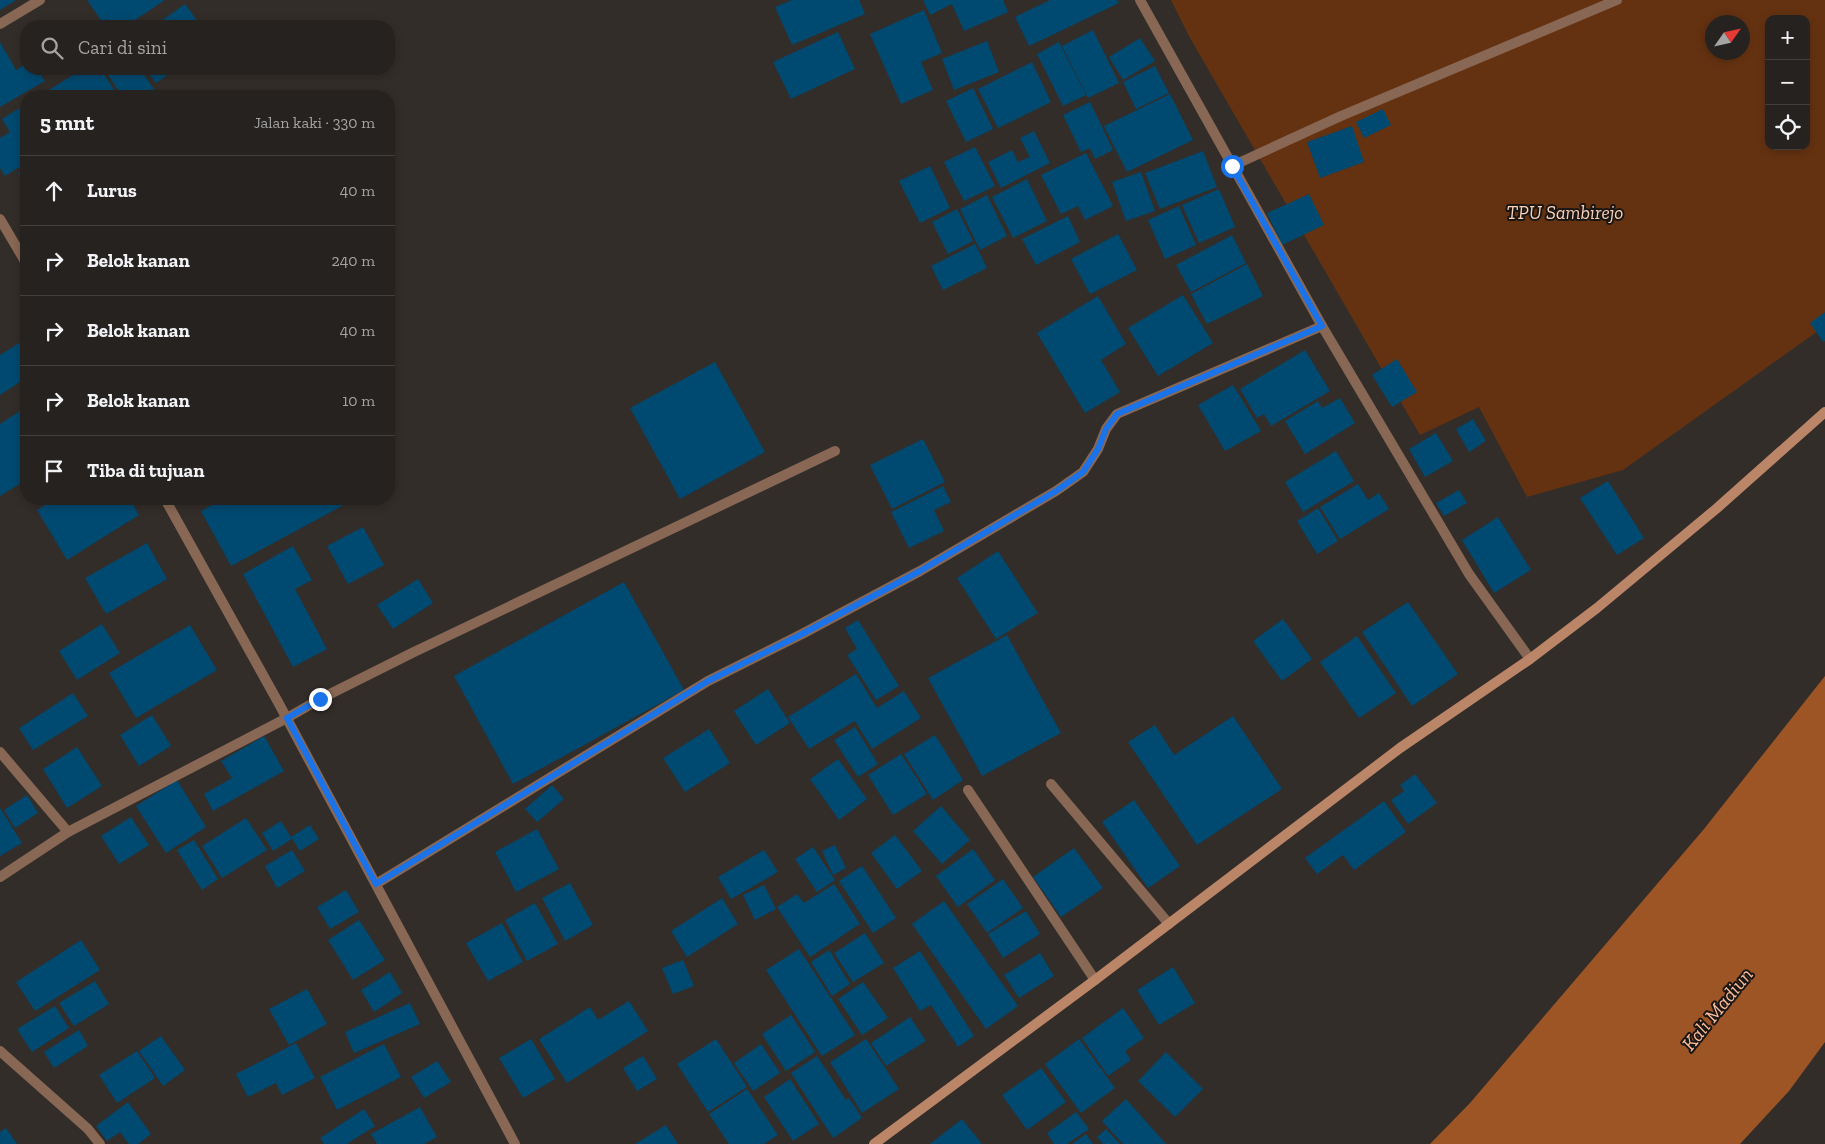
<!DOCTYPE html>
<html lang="id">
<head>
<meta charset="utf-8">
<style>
	:root { --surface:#26221f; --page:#322f2c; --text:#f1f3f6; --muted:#a4a4a4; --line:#423f3d }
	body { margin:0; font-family:"Zilla Slab",serif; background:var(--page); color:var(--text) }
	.controls { position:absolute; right:15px; top:15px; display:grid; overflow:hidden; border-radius:10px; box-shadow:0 2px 8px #0003 }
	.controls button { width:45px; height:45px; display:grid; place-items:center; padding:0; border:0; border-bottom:1px solid var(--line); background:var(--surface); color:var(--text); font:25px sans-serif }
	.compass { position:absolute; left:1705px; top:15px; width:45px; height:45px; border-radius:50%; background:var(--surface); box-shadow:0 2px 8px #0003; rotate:56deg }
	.stop { position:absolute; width:15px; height:15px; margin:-11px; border:4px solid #1a73e8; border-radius:50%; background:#fff }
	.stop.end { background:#1a73e8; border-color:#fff; box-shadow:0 1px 5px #0008 }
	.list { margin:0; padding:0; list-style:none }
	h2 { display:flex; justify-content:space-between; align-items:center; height:65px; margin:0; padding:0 20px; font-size:21px }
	h2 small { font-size:16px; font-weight:400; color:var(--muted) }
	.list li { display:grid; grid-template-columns:32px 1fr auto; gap:15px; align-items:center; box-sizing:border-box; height:70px; padding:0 20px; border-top:1px solid var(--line) }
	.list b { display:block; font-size:19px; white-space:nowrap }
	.list em { font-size:16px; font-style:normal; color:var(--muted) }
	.icon { flex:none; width:28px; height:28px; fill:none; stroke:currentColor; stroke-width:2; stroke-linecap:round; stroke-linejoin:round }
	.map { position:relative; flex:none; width:1825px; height:1144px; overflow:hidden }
	.search { position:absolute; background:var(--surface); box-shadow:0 2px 8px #0003; left:20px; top:20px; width:375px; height:55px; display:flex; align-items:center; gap:12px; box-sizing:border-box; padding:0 18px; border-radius:20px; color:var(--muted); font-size:19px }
	.panel { position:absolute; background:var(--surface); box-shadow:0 2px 8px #0003; left:20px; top:90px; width:375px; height:415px; border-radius:20px }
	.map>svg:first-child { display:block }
	.green { fill:#643211; fill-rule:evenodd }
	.water { fill:#9e5525 }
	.building { fill:#004970 }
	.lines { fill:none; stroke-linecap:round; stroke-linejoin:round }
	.lane { stroke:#886754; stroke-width:10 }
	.street { stroke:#886754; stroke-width:10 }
	.secondary { stroke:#bb8668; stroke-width:10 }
	.route { stroke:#1a73e8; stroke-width:6 }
	.labels { text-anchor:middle; stroke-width:4; stroke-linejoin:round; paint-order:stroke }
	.park-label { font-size:19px; font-style:italic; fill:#fad0b8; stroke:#191614 }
	.water-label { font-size:20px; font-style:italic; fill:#fcbe9a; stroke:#191614 }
</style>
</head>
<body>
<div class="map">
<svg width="1825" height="1144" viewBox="0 0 1825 1144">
	<rect width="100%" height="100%" fill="#332d29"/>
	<path class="green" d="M1171,0H1825V326L1623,470L1527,497L1479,407L1420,435L1190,38ZM1769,19H1806V146H1769ZM1712,22H1742V52H1712Z"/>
	<path class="water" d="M1825,676V1042L1789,1091L1740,1144H1430L1470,1103L1704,829Z"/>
	<g class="building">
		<path d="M0,0H16L0,10Z"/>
		<path d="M87,0H165L126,26H105Z"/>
		<path d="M792,0H859L865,14L792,45L775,7Z"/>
		<path d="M923,0H1003L1008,12L964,31L952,4L930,15Z"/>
		<path d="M1050,0H1117L1119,3L1029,46L1015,17Z"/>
		<path d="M185,4L201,26H154Z"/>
		<path d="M924,10L942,53L921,62L933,90L901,104L870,34Z"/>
		<path d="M1093,30L1119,83L1088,98L1062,46Z"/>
		<path d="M838,32L855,69L791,99L773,62Z"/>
		<path d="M1140,38L1155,61L1123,80L1109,57Z"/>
		<path d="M987,41L999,72L954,90L942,59Z"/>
		<path d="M0,42L16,70L26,64V69H37L45,81L0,107Z"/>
		<path d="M1059,42L1086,95L1063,106L1037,54Z"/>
		<path d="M1032,62L1051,102L998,128L978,89Z"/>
		<path d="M1155,66L1169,93L1136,109L1123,82Z"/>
		<path d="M83,69H101L118,96H39Z"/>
		<path d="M104,69H140L154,89L142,96H122Z"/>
		<path d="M145,69H176L156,83Z"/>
		<path d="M973,88L993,129L966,142L946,101Z"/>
		<path d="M1170,94L1193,140L1127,172L1104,126Z"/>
		<path d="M1090,102L1113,150L1095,159L1090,148L1081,152L1063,115Z"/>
		<path d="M26,104V163L5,176L0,168V138L10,132L2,119Z"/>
		<path d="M1383,109L1391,125L1364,138L1356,122Z"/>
		<path d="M1352,126L1364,162L1320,178L1307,142Z"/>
		<path d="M1034,131L1050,163L1001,188L988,162L1012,150L1018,162L1030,157L1020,138Z"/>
		<path d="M975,147L995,186L964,201L944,162Z"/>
		<path d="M1203,151L1217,187L1160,209L1145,173Z"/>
		<path d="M1086,153L1113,206L1085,220L1078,206L1061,214L1041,175Z"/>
		<path d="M930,166L950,208L920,223L899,181Z"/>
		<path d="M26,168V186L18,173Z"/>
		<path d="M1141,172L1155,211L1126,221L1112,182Z"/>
		<path d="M1027,179L1047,221L1013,238L992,197Z"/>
		<path d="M1219,189L1235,227L1199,243L1182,205Z"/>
		<path d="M1309,194L1324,225L1282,245L1267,213Z"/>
		<path d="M987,195L1007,236L980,250L960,209Z"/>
		<path d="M1179,206L1196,245L1165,259L1148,220Z"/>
		<path d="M957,209L973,241L948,254L932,222Z"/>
		<path d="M1068,216L1080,242L1036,265L1022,239Z"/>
		<path d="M1118,234L1137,270L1090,294L1071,259Z"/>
		<path d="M1232,235L1246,263L1191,292L1176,265Z"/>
		<path d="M975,244L987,268L943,290L931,266Z"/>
		<path d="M1247,264L1263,296L1207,324L1191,294Z"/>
		<path d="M1183,295L1213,343L1158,376L1128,328Z"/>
		<path d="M1098,296L1126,344L1101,360L1120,392L1085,413L1037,333Z"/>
		<path d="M1825,312V341L1823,342L1810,323Z"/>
		<path d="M24,340L26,343V378L0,395V355Z"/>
		<path d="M1305,350L1330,391L1271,426L1264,414L1257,418L1240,389Z"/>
		<path d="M1397,359L1417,392L1392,407L1372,375Z"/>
		<path d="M715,362L765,452L680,499L630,408Z"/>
		<path d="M1233,385L1261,431L1225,451L1198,405Z"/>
		<path d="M1340,398L1355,423L1305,454L1285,421L1318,401L1322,408Z"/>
		<path d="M26,407V480L0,496V424Z"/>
		<path d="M1473,419L1486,441L1469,452L1456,429Z"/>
		<path d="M1436,433L1453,461L1425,477L1409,449Z"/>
		<path d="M923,439L945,482L892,509L870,465Z"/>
		<path d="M1336,451L1354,481L1303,512L1285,482Z"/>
		<path d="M1608,481L1644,538L1617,555L1580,498Z"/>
		<path d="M1358,484L1368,500L1379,493L1389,509L1340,539L1320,507Z"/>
		<path d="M943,486L951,502L934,510L944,531L909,548L891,512Z"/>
		<path d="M1459,490L1467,503L1444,516L1436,503Z"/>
		<path d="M55,499H130L139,515L67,560L37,510Z"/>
		<path d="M223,499H338L342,506L231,566L201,511Z"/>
		<path d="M1318,508L1338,541L1317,554L1297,521Z"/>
		<path d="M1498,517L1531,570L1494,593L1462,540Z"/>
		<path d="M363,527L384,565L348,584L327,546Z"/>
		<path d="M147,543L167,579L106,614L85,578Z"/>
		<path d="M293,546L312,580L295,589L327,649L293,667L243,574Z"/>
		<path d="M998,551L1038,613L996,639L957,578Z"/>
		<path d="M418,579L433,603L393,629L377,605Z"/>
		<path d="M624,582L684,690L513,784L454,676Z"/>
		<path d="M1408,602L1458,674L1412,706L1362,632Z"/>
		<path d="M1283,619L1312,659L1282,681L1253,641Z"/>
		<path d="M858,620L899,686L876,700L847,655L857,649L845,628Z"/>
		<path d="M102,624L120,653L77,680L59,651Z"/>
		<path d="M190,625L217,670L136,718L109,673Z"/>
		<path d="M1007,635L1061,733L982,776L928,678Z"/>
		<path d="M1357,636L1396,693L1359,718L1320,662Z"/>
		<path d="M856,674L877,708L904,691L921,718L872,749L855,721L809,749L788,717Z"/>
		<path d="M768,689L790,723L756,745L734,711Z"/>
		<path d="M73,693L88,716L33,750L19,728Z"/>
		<path d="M152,715L171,746L139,766L120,735Z"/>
		<path d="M1233,716L1282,789L1197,845L1128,742L1155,725L1174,755Z"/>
		<path d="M855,727L878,764L858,777L834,740Z"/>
		<path d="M709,729L730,763L685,792L663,758Z"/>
		<path d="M935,735L963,780L933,800L904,754Z"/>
		<path d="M264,736L284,771L213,811L204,794L232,778L221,761Z"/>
		<path d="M77,747L102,786L67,808L43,769Z"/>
		<path d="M901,754L927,794L893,815L868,775Z"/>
		<path d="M838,759L867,799L839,820L810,779Z"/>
		<path d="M1415,774L1437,803L1408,824L1391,800L1404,791L1400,785Z"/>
		<path d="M177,780L206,827L166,853L136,806Z"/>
		<path d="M552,785L564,799L537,822L525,809Z"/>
		<path d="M27,795L38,813L15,828L4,810Z"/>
		<path d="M1134,800L1180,866L1148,888L1102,822Z"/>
		<path d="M1384,801L1406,832L1354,870L1343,855L1317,874L1305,858Z"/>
		<path d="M941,806L970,840L942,864L913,831Z"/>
		<path d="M0,808L22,843L0,856Z"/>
		<path d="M131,817L149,845L119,864L101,836Z"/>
		<path d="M246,818L267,850L222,878L202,846Z"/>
		<path d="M281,821L292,839L273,851L262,833Z"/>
		<path d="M310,825L319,839L300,851L291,837Z"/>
		<path d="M537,829L559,869L516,892L495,852Z"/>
		<path d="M895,835L922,871L897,889L871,853Z"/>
		<path d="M194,840L218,879L202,890L177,850Z"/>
		<path d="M835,845L846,868L833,875L822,851Z"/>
		<path d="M813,847L835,880L817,892L795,859Z"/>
		<path d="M1074,848L1103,888L1061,917L1033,877Z"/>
		<path d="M973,849L995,880L958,907L936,876Z"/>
		<path d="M292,850L305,871L277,888L265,866Z"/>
		<path d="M764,850L778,872L731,899L718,877Z"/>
		<path d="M862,866L896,918L873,933L839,881Z"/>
		<path d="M1003,879L1023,908L987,933L967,904Z"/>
		<path d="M570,883L593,925L565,941L542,898Z"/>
		<path d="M834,884L860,924L810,957L777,907L797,894L804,903Z"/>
		<path d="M764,885L776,909L755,920L743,895Z"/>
		<path d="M346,890L359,912L330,929L317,907Z"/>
		<path d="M722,898L738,924L687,957L671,931Z"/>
		<path d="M944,901L1018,1006L986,1029L912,924Z"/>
		<path d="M535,903L558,944L527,961L505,920Z"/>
		<path d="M1026,911L1040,934L1003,958L988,934Z"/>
		<path d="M359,920L385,960L353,980L328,940Z"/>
		<path d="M502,923L523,962L488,981L466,943Z"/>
		<path d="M865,933L884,963L853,982L834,953Z"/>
		<path d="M81,940L100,970L35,1011L16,982Z"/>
		<path d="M799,949L855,1035L822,1056L766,970Z"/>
		<path d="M829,950L850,984L832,996L811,962Z"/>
		<path d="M920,951L974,1036L958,1047L931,1005L920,1011L893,968Z"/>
		<path d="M1040,953L1054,976L1019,998L1004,975Z"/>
		<path d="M683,960L694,986L673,994L662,968Z"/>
		<path d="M1173,967L1195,1003L1159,1025L1137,990Z"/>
		<path d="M390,972L402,993L374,1012L361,990Z"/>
		<path d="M95,981L109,1004L74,1026L59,1003Z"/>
		<path d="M863,982L888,1018L862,1035L838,999Z"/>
		<path d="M307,989L327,1024L289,1045L269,1009Z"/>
		<path d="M629,1001L648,1031L567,1083L539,1039L590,1007L598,1020Z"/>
		<path d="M410,1003L420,1024L354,1053L345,1032Z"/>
		<path d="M55,1006L69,1028L32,1052L17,1029Z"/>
		<path d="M1123,1008L1144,1038L1125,1051L1131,1060L1108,1076L1082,1038Z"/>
		<path d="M791,1015L815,1052L786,1071L762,1034Z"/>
		<path d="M910,1017L926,1041L886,1066L871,1043Z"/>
		<path d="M79,1030L88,1046L54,1068L44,1052Z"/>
		<path d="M161,1036L185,1070L163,1086L139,1051Z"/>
		<path d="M531,1039L555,1079L523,1098L499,1058Z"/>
		<path d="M716,1039L747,1087L708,1112L677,1064Z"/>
		<path d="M866,1039L899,1089L862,1113L830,1062Z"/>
		<path d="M1079,1039L1115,1088L1081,1113L1045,1064Z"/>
		<path d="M296,1043L315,1078L282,1095L276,1083L248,1097L236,1074Z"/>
		<path d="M384,1044L401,1077L337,1110L320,1077Z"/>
		<path d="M761,1044L780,1073L753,1091L734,1063Z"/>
		<path d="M137,1051L155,1078L117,1103L99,1075Z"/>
		<path d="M1166,1052L1203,1089L1175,1117L1138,1081Z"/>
		<path d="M643,1056L657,1079L637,1091L623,1068Z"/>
		<path d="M817,1056L846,1100L849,1098L862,1118L833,1138L791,1073Z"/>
		<path d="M437,1061L451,1082L424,1098L411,1077Z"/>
		<path d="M1041,1068L1066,1102L1027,1130L1002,1095Z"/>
		<path d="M790,1079L819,1124L793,1141L764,1097Z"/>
		<path d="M747,1089L778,1135L764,1144H729L709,1114Z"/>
		<path d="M1126,1099L1166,1144H1123L1102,1121Z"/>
		<path d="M128,1102L151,1134L138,1144H129L120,1132L107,1141L96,1126Z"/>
		<path d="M420,1107L437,1137L424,1144H377L371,1134Z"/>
		<path d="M364,1109L375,1126L347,1144H324L320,1138Z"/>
		<path d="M1076,1112L1089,1129L1067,1144H1054L1047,1133Z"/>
		<path d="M962,1119L982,1144H930Z"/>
		<path d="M666,1125L678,1144H635Z"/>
		<path d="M6,1128L17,1144H0V1132Z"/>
		<path d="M1106,1129L1120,1144H1103L1097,1137Z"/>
		<path d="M1086,1134L1093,1144H1072Z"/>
	</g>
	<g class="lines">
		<g class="lane">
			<path d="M1232,166L1341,116L1617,0"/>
			<path d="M287,718L320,699L414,652L835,451"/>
			<path d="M1051,784L1169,924"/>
		</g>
		<g class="street">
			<path d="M1140,0L1322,326L1469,574L1530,659"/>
			<path d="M0,24L40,0"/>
			<path d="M0,219L26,263"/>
			<path d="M165,499L278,702L515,1144"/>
			<path d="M0,752L68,832"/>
			<path d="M968,790L1095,980"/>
			<path d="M0,877L68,832L287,718"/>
			<path d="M376,884L708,681L802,634L920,571L1056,491L1083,472L1098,449L1106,429L1117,414L1322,326"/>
			<path d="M0,1051L88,1129L100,1144"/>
		</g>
		<path class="secondary" d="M874,1144L1095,980L1400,748L1530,659L1597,608L1716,509L1825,412"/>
	</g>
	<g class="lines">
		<path class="route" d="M320,699L287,718L376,884L708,681L802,634L920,571L1056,491L1083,472L1098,449L1106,429L1117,414L1322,326L1232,166"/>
	</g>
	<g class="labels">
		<g class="park-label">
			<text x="1565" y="219">TPU Sambirejo</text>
		</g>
		<g class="water-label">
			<text transform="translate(1717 1009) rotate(-51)" y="7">Kali Madiun</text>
		</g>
	</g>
</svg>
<div class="controls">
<button>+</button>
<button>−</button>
<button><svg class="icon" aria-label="locate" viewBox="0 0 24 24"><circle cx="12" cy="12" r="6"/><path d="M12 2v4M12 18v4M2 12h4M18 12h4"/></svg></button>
</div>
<svg class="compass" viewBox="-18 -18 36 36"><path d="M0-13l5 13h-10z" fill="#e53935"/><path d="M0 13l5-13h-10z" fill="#a4a4a4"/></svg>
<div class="stop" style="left:1232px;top:166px"></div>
<div class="stop end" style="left:320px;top:699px"></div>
<div class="search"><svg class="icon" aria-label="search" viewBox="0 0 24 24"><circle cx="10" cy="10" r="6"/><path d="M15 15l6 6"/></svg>Cari di sini</div>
<section class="panel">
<h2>5 mnt<small>Jalan kaki · 330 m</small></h2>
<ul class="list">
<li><svg class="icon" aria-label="ahead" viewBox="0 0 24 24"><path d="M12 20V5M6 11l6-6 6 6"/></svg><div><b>Lurus</b></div><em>40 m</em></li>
<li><svg class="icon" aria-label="right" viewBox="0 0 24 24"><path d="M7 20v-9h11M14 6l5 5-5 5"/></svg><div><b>Belok kanan</b></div><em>240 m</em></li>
<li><svg class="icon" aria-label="right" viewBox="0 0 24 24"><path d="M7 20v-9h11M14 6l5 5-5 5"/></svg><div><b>Belok kanan</b></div><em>40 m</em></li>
<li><svg class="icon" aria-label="right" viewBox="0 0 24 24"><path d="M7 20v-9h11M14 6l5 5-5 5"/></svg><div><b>Belok kanan</b></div><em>10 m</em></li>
<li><svg class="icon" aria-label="arrive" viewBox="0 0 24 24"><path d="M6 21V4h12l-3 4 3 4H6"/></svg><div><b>Tiba di tujuan</b></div></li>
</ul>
</section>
</div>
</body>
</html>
